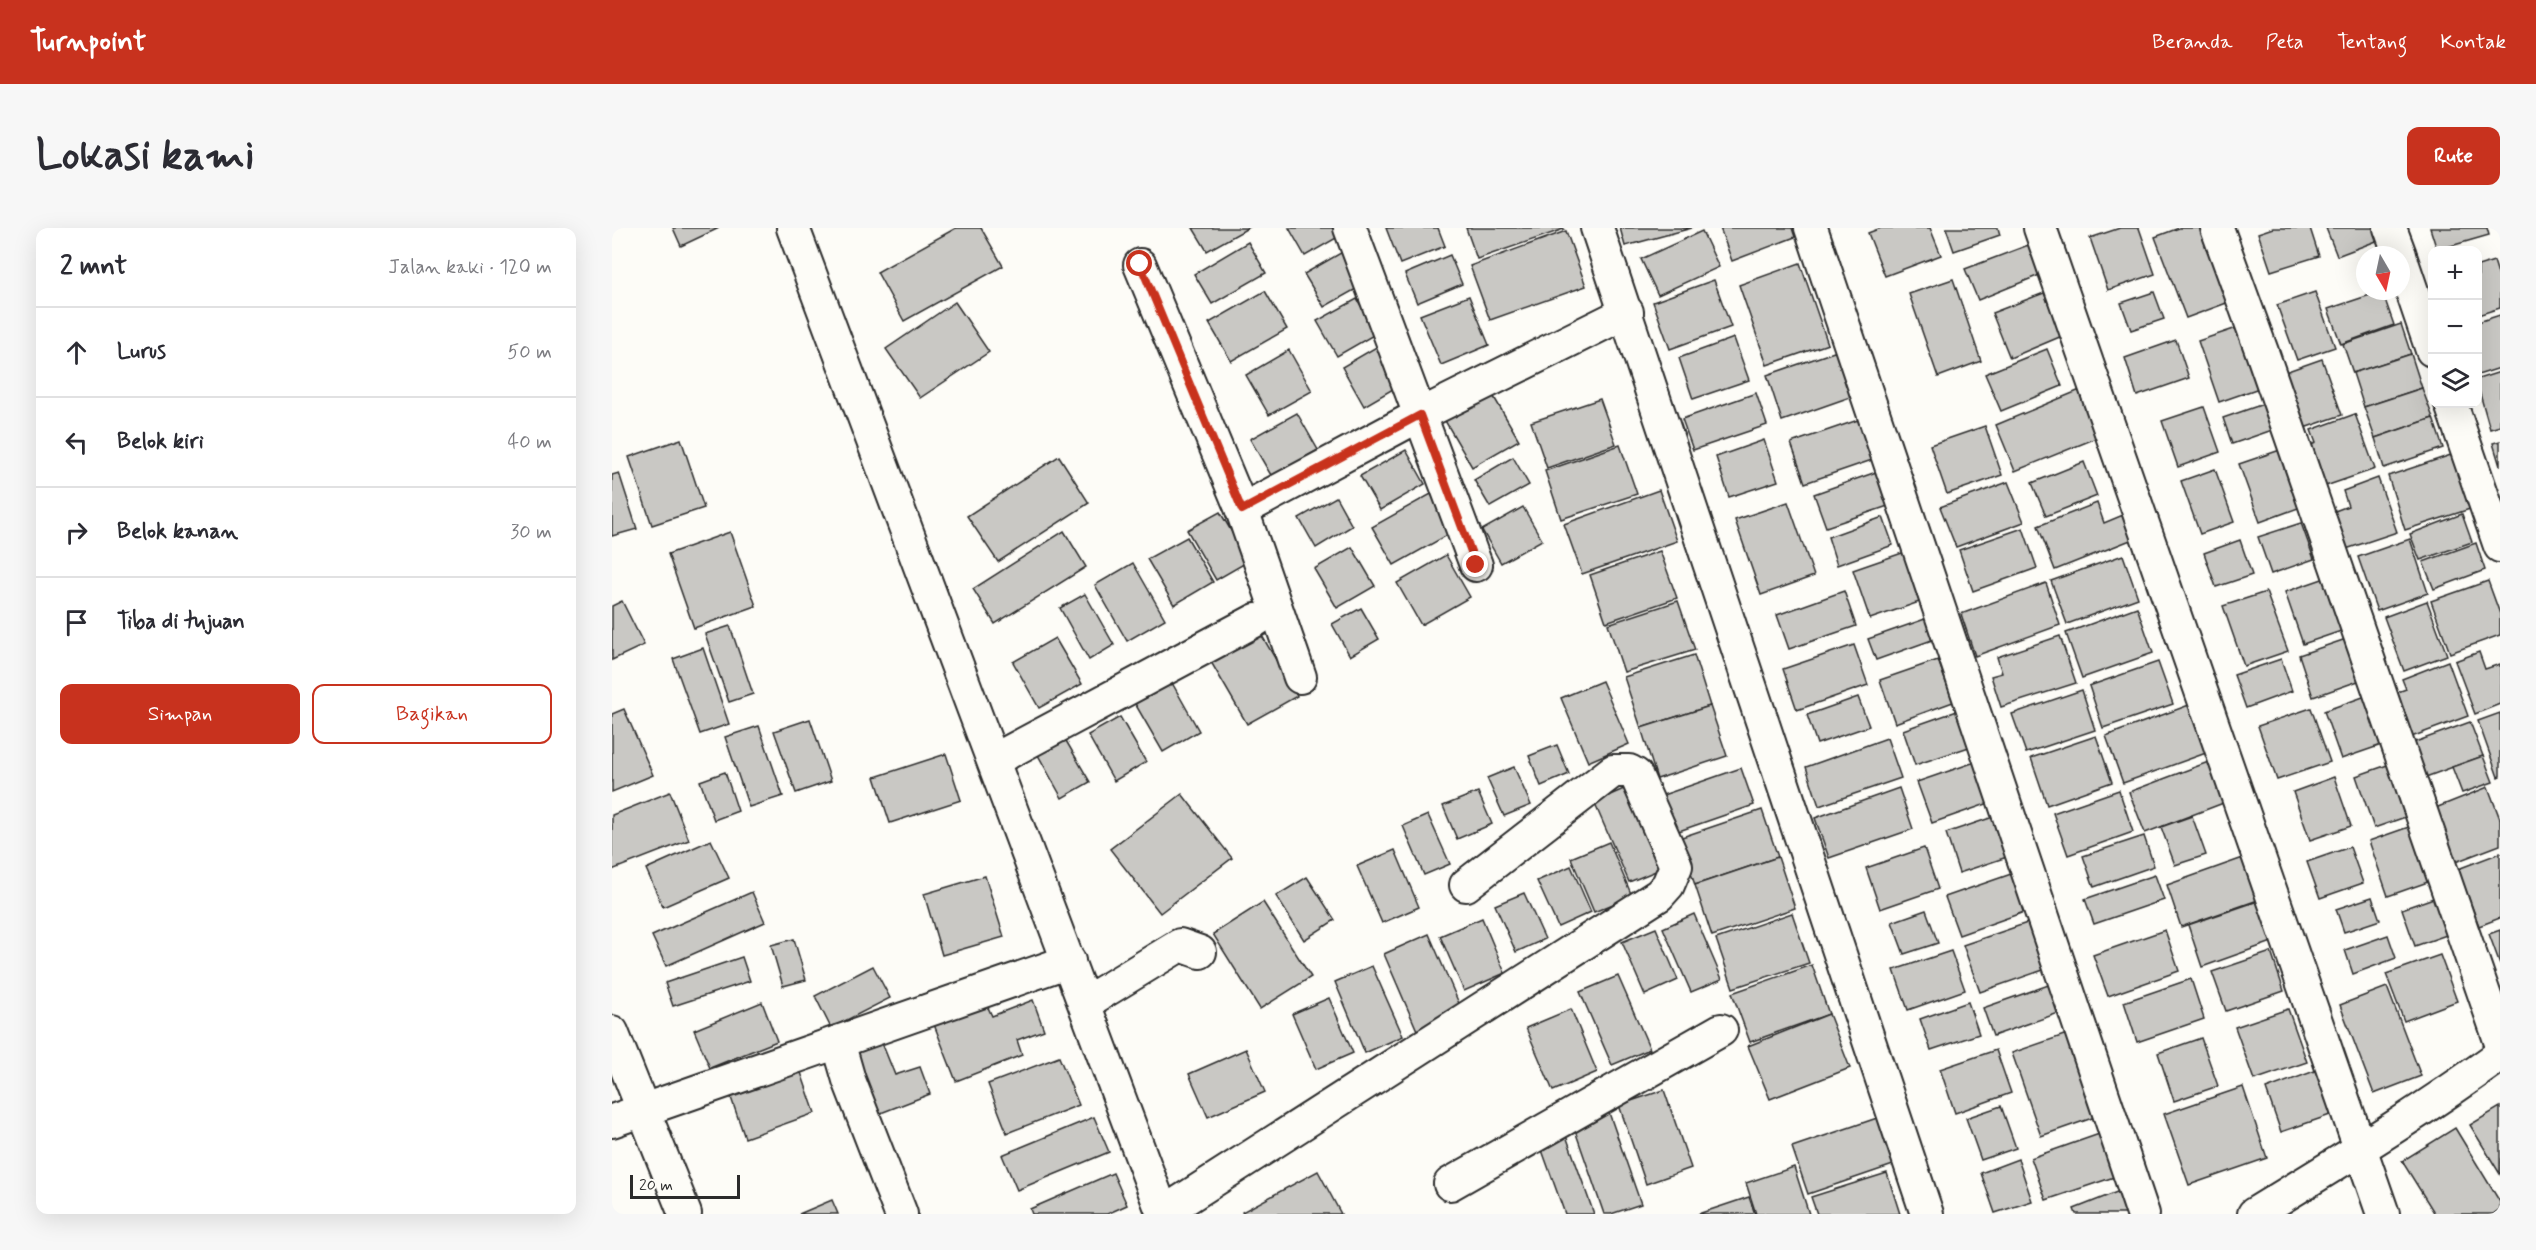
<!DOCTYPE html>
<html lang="id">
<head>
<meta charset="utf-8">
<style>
	:root { --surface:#fff; --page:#f7f7f7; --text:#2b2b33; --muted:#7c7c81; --line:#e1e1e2; --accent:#c8321e }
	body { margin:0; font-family:Mynerve,sans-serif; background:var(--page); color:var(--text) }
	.controls { position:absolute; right:18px; top:18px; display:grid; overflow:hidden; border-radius:12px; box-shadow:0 6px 24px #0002 }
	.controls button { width:54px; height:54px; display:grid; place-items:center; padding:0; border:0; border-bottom:2px solid var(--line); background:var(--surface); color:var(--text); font:30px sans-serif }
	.compass { position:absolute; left:1744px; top:18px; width:54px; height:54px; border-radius:50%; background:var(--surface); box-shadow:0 6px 24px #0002; rotate:171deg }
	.scale { position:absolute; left:18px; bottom:15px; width:110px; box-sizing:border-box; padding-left:6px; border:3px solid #2b2b2b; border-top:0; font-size:16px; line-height:21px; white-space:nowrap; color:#2b2b2b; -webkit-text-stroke:4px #fdfcf7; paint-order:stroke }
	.stop { position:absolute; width:18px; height:18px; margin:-14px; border:4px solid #c8321e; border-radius:50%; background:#fff }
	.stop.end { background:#c8321e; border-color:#fff; box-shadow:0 2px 6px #0008 }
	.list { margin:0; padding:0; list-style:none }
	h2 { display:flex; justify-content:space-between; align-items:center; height:78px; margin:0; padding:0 24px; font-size:26px }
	h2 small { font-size:20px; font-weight:400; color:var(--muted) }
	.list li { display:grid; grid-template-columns:39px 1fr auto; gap:18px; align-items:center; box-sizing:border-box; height:90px; padding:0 24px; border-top:2px solid var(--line) }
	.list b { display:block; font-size:22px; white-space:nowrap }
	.list em { font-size:20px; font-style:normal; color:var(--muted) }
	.actions { display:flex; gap:12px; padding:18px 24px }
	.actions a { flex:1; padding:14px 0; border:2px solid var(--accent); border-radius:12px; text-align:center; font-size:21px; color:var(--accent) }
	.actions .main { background:var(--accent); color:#fff }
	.icon { flex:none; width:33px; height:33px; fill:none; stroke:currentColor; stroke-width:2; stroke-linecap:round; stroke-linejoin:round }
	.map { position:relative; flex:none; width:1888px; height:986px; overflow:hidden; border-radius:12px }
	header { display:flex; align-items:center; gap:36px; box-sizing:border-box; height:84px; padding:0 30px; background:var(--accent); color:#fff }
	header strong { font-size:28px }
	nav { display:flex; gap:33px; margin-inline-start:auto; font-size:21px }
	.intro { display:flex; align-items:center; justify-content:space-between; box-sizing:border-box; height:144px; padding:0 36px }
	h1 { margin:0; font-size:42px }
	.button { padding:15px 27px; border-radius:12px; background:var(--accent); color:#fff; font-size:21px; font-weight:700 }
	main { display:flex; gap:36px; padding:0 36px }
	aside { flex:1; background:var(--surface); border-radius:12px; box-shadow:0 6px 24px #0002 }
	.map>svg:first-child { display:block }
	.building { fill:#c9c8c4; stroke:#2b2b2b; stroke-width:1.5 }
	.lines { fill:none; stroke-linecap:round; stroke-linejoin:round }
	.street-casing { stroke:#2b2b2b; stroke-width:36 }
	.street { stroke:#fdfcf7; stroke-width:32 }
	.route { stroke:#c8321e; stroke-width:8 }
</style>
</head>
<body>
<header>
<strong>Turnpoint</strong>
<nav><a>Beranda</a><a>Peta</a><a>Tentang</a><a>Kontak</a></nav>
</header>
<div class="intro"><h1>Lokasi kami</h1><a class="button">Rute</a></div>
<main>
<aside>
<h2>2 mnt<small>Jalan kaki · 120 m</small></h2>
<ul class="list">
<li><svg class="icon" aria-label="ahead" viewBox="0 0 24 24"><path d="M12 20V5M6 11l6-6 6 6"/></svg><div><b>Lurus</b></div><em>50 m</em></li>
<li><svg class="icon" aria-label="left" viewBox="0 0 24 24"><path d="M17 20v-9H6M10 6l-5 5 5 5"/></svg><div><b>Belok kiri</b></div><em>40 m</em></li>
<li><svg class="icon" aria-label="right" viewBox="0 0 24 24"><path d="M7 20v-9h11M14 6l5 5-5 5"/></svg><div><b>Belok kanan</b></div><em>30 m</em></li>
<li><svg class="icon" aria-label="arrive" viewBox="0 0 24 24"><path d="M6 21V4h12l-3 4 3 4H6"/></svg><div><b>Tiba di tujuan</b></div></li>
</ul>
<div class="actions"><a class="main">Simpan</a><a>Bagikan</a></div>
</aside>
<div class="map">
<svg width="1888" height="986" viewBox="0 0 1888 986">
	<rect width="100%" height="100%" fill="#fdfcf7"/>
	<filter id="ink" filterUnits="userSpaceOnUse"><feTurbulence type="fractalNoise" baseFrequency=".0167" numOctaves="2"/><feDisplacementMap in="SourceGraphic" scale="12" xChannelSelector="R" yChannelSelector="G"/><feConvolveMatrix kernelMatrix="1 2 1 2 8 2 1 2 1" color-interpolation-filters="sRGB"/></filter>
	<g filter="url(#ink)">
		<g class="building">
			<path d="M61,0H107L69,18Z"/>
			<path d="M344,0H369L391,38L292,93L265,44Z"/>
			<path d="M581,0H636L595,23Z"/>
			<path d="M677,0H731L733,5L693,28Z"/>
			<path d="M774,0H826L833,18L788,36Z"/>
			<path d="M854,0H951L952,1L865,31Z"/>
			<path d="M1008,0H1080L1013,18Z"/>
			<path d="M1108,0H1180L1183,9L1120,33Z"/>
			<path d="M1269,0H1318L1329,27L1273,48L1256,5Z"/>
			<path d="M1334,0H1386L1388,7L1342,23Z"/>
			<path d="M1508,0H1527L1543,46L1496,62L1478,10Z"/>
			<path d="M1567,0H1592L1620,73L1574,90L1543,9Z"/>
			<path d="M1661,0H1698L1707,28L1659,43L1646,5Z"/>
			<path d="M1714,0H1771L1775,9L1725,28Z"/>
			<path d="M1818,0H1875L1877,7L1825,22Z"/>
			<path d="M954,3L974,58L878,92L858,38Z"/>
			<path d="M1090,3L1107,39L1046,67L1029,31Z"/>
			<path d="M636,14L654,45L600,76L582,46Z"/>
			<path d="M1419,16L1430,46L1366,72L1353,41Z"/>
			<path d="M734,22L753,56L712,79L692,46Z"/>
			<path d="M838,27L850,56L805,75L793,46Z"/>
			<path d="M1882,33L1888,52V80L1866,87V38Z"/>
			<path d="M1188,35L1216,116L1155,137L1127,57Z"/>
			<path d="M1341,51L1369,133L1326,149L1297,66Z"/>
			<path d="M1102,52L1119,99L1058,121L1041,74Z"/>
			<path d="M653,63L675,101L619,133L597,95Z"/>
			<path d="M1770,63L1782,97L1729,116L1716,81Z"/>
			<path d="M1542,64L1552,91L1519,102L1509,75Z"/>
			<path d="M1703,64L1723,119L1685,132L1665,77Z"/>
			<path d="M1432,65L1450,108L1398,130L1380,85Z"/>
			<path d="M857,68L877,117L829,137L808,87Z"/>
			<path d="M745,71L765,105L725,128L705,93Z"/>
			<path d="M343,74L377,124L308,170L274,121Z"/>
			<path d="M1888,87V140L1866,147V94Z"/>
			<path d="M1789,96L1799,126L1741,145L1731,116Z"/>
			<path d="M1628,99L1650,159L1607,174L1586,113Z"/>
			<path d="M1122,110L1137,152L1081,171L1067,130Z"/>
			<path d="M1564,112L1577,150L1525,168L1513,130Z"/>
			<path d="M766,118L788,157L752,178L730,139Z"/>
			<path d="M1435,121L1450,158L1389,183L1373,146Z"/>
			<path d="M677,122L700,163L657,187L634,147Z"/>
			<path d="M1225,123L1241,168L1170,193L1155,147Z"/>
			<path d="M1799,126L1810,160L1752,179L1741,145Z"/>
			<path d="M1710,131L1730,187L1692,200L1673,144Z"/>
			<path d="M1888,144V198L1878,201L1866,159V151Z"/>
			<path d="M1810,160L1821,190L1763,210L1752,179Z"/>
			<path d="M1468,162L1487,209L1403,243L1384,197Z"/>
			<path d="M879,164L907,212L860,239L832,191Z"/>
			<path d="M1144,165L1155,197L1081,222L1070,191Z"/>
			<path d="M988,171L1004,216L935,240L919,194Z"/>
			<path d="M1660,173L1669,199L1620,216L1611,190Z"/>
			<path d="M1592,179L1608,224L1566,239L1550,193Z"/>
			<path d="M685,185L706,222L660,249L638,211Z"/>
			<path d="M1743,186L1763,241L1702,262L1688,221L1704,215L1699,202Z"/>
			<path d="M1821,190L1831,220L1772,240L1763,210Z"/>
			<path d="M1246,192L1260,232L1193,255L1179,215Z"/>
			<path d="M1373,198L1390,247L1335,266L1318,217Z"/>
			<path d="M69,211L92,280L40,297L17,229Z"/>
			<path d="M1152,212L1166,253L1117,269L1104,229Z"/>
			<path d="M1888,213V238L1881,215Z"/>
			<path d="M1008,217L1025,266L949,291L933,243Z"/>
			<path d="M1677,219L1697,276L1648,294L1627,236Z"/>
			<path d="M794,222L813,256L768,282L748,248Z"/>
			<path d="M1839,227L1858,281L1793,302L1776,248Z"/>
			<path d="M447,228L477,275L386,334L355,288Z"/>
			<path d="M901,229L917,257L878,279L862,252Z"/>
			<path d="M1472,234L1485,268L1434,288L1420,255Z"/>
			<path d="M1603,241L1622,294L1588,306L1569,253Z"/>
			<path d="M1267,243L1279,277L1214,299L1202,266Z"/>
			<path d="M7,245L25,301L0,308V247Z"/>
			<path d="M1766,250L1785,304L1728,323L1715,286L1736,278L1731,263Z"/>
			<path d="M1396,254L1412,294L1344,319L1328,279Z"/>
			<path d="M1047,262L1065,313L970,346L952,296Z"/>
			<path d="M819,266L841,304L782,337L760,299Z"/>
			<path d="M724,269L740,298L704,320L687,290Z"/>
			<path d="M1176,274L1202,348L1149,367L1123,292Z"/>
			<path d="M1485,275L1492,295L1511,287L1521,311L1443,342L1426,298Z"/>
			<path d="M911,279L930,312L889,335L870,302Z"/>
			<path d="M608,284L637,333L604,352L575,302Z"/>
			<path d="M1850,286L1860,314L1808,332L1798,306Z"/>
			<path d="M1271,289L1281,317L1225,337L1216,309Z"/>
			<path d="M1689,295L1702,331L1659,346L1646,309Z"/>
			<path d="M1411,300L1425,340L1361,363L1347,322Z"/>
			<path d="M452,303L474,339L383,396L361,361Z"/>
			<path d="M118,304L144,378L82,400L56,326Z"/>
			<path d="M575,309L601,354L562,377L535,331Z"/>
			<path d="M1798,311L1816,365L1765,383L1746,329Z"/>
			<path d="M1628,312L1640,347L1604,359L1592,325Z"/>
			<path d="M1864,315L1873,342L1822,361L1811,334Z"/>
			<path d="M740,319L763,358L725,380L702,341Z"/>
			<path d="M1048,323L1065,370L994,394L978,347Z"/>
			<path d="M1296,323L1313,372L1258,391L1241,342Z"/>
			<path d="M834,327L858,369L809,397L785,355Z"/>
			<path d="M1511,327L1526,370L1455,396L1439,353Z"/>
			<path d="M521,335L553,391L515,413L483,357Z"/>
			<path d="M1719,348L1738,400L1691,416L1673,364Z"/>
			<path d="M1876,353L1888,386V407L1838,425L1819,373Z"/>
			<path d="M1434,355L1448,397L1363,428L1349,386Z"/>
			<path d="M1232,363L1244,398L1177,421L1165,387Z"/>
			<path d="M1654,364L1676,423L1632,438L1611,378Z"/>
			<path d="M473,366L502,417L477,432L448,380Z"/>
			<path d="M10,373L32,417L0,432V378Z"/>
			<path d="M1066,373L1083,422L1012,444L996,396Z"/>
			<path d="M1815,373L1835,427L1792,443L1772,389Z"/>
			<path d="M1525,379L1541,425L1470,450L1454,405Z"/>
			<path d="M749,380L767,411L738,428L720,396Z"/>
			<path d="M1313,391L1320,412L1264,432L1256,411Z"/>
			<path d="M118,398L141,466L117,474L93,406Z"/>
			<path d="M649,406L685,468L635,496L599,434Z"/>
			<path d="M1448,408L1464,455L1389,479L1379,448L1390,445L1385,429Z"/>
			<path d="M443,410L470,456L427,480L401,434Z"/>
			<path d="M1734,411L1749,452L1701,469L1687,427Z"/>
			<path d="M1242,417L1256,457L1185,482L1171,441Z"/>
			<path d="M91,420L117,496L88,506L61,431Z"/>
			<path d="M1867,424L1873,441L1888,436V476L1863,486L1843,433Z"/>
			<path d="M1082,427L1098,478L1029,500L1012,449Z"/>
			<path d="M1669,431L1680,463L1634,480L1622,447Z"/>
			<path d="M1326,432L1341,474L1283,495L1268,452Z"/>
			<path d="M1836,433L1856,488L1794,511L1778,467L1794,461L1790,451Z"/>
			<path d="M1546,434L1561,476L1491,500L1477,458Z"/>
			<path d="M555,446L587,503L551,524L518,467Z"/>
			<path d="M990,453L1017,516L976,534L949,470Z"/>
			<path d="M1470,462L1483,502L1414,525L1400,486Z"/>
			<path d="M1765,464L1781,513L1729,531L1712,483Z"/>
			<path d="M1246,469L1257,498L1205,516L1195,487Z"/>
			<path d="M1577,477L1594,525L1511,555L1494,508Z"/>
			<path d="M1098,478L1115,528L1045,551L1029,500Z"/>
			<path d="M1699,480L1718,534L1665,552L1646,498Z"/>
			<path d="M12,481L41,547L0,564V486Z"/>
			<path d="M1348,482L1360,518L1303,537L1291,502Z"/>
			<path d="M1888,485V548L1886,549L1866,493Z"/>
			<path d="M508,489L534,534L502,553L476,507Z"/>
			<path d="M198,491L219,553L184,565L162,503Z"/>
			<path d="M1858,494L1871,528L1811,550L1798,516Z"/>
			<path d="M147,498L171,568L137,579L113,509Z"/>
			<path d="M1484,508L1500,554L1435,577L1419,530Z"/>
			<path d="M1275,510L1289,550L1207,578L1194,539Z"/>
			<path d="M453,511L478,554L450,570L426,527Z"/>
			<path d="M945,517L957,546L929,558L917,528Z"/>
			<path d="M334,526L349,572L278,595L263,549Z"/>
			<path d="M1871,528L1881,554L1850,565L1840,539Z"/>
			<path d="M1369,532L1383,573L1320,595L1305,554Z"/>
			<path d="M1599,533L1614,574L1533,605L1517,564Z"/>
			<path d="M1784,534L1802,586L1762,600L1744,548Z"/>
			<path d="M902,539L919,577L892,588L875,550Z"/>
			<path d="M1129,540L1142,577L1064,604L1051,567Z"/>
			<path d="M113,544L126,583L102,592L88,553Z"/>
			<path d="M1722,549L1739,598L1698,612L1681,564Z"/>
			<path d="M1021,557L1056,638L1017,654L982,574Z"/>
			<path d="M1876,559L1888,591V617L1838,636L1816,583Z"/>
			<path d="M1287,560L1301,601L1217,630L1203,590Z"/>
			<path d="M1507,562L1521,604L1456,627L1441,585Z"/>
			<path d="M58,564L77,612L0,642V587Z"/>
			<path d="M866,564L880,596L845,611L831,578Z"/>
			<path d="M570,566L620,630L548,685L498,621Z"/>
			<path d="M1150,582L1166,629L1083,657L1067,610Z"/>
			<path d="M816,587L838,636L812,647L791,598Z"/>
			<path d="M1387,587L1401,627L1347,645L1334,605Z"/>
			<path d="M1580,588L1594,627L1563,637L1549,599Z"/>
			<path d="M1811,594L1830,649L1776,668L1757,613Z"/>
			<path d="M1532,608L1542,638L1482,659L1471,628Z"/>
			<path d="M99,612L117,650L51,679L34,641Z"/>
			<path d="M997,614L1020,668L982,684L959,630Z"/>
			<path d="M1738,619L1751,655L1708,670L1695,634Z"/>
			<path d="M1312,620L1326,661L1268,681L1254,640Z"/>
			<path d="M783,622L807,679L770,695L745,638Z"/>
			<path d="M1888,625V690L1867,698L1846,641Z"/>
			<path d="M1166,629L1183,680L1100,708L1083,657Z"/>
			<path d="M1631,630L1646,672L1569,699L1555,657Z"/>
			<path d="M959,638L979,684L946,699L925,653Z"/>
			<path d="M1402,645L1415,683L1347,707L1333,669Z"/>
			<path d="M1543,647L1552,672L1482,696L1473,671Z"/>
			<path d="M373,648L392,709L330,727L312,666Z"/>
			<path d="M695,649L723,692L692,712L664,668Z"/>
			<path d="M140,664L153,694L54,738L40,708Z"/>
			<path d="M912,665L933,711L904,724L883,677Z"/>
			<path d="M1833,666L1846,703L1803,718L1790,681Z"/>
			<path d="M1760,669L1768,692L1732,704L1724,681Z"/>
			<path d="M1646,673L1660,714L1590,739L1576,697Z"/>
			<path d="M651,674L699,749L648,781L601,706Z"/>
			<path d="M1314,682L1326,715L1292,726L1280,694Z"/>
			<path d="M1180,685L1197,735L1121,760L1104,711Z"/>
			<path d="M1082,686L1110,751L1079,764L1051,700Z"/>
			<path d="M870,690L893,745L852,763L828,708Z"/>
			<path d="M1421,693L1437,740L1368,764L1351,717Z"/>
			<path d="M1044,700L1066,752L1033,767L1010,714Z"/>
			<path d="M1553,702L1567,743L1496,768L1481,727Z"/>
			<path d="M1888,702V736L1877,706Z"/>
			<path d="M817,706L852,787L807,807L772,726Z"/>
			<path d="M1776,707L1784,730L1741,746L1733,722Z"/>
			<path d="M182,711L194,752L171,758L159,717Z"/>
			<path d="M1339,723L1353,762L1296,782L1282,742Z"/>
			<path d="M1659,724L1672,763L1614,783L1600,744Z"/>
			<path d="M1828,727L1845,773L1792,793L1774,746Z"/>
			<path d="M130,729L138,753L61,778L53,755Z"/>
			<path d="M1200,737L1217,786L1138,814L1120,765Z"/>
			<path d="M261,738L278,770L219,800L203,768Z"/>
			<path d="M760,738L791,808L753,825L723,754Z"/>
			<path d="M1006,748L1038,821L1000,837L968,764Z"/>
			<path d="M1579,751L1592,791L1525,814L1512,774Z"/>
			<path d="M1448,753L1458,781L1381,808L1371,780Z"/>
			<path d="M1775,759L1809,848L1762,866L1728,777Z"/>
			<path d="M717,770L741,825L704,841L680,786Z"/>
			<path d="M421,772L432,802L405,812L410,827L344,853L321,794L373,773L380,788Z"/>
			<path d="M150,774L165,813L98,840L82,802Z"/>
			<path d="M1356,774L1367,806L1319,822L1308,791Z"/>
			<path d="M959,781L985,844L941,863L914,800Z"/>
			<path d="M1676,781L1695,834L1642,852L1623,799Z"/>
			<path d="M1217,786L1238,840L1158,871L1136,818Z"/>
			<path d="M1458,805L1486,888L1429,908L1400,825Z"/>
			<path d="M1589,810L1606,858L1562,873L1546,825Z"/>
			<path d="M270,815L283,847L308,839L318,866L261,888L239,827Z"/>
			<path d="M634,821L653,864L596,889L577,846Z"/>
			<path d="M1384,822L1399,865L1343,885L1328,841Z"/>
			<path d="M447,829L467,877L395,905L376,856Z"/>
			<path d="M185,833L203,885L133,910L115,858Z"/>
			<path d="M1708,841L1724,885L1669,904L1654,861Z"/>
			<path d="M1631,859L1655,930L1577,957L1552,886Z"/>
			<path d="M1052,862L1079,940L1034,956L1007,877Z"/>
			<path d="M1389,878L1404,920L1369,932L1354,890Z"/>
			<path d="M995,879L1029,976L999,986H992L959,891Z"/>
			<path d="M1888,879V946L1858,897Z"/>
			<path d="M482,889L497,924L405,962L390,927Z"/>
			<path d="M1268,889L1284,936L1196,966L1180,919Z"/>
			<path d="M1843,900L1888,974V981L1881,986H1823L1790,933Z"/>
			<path d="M952,902L982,986H953L926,911Z"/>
			<path d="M1493,904L1508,947L1434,972L1419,930Z"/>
			<path d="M1406,931L1420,973L1383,985L1369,945Z"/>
			<path d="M1182,939L1197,986H1144L1134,955Z"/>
			<path d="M706,943L729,986H631L630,984Z"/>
			<path d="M501,945L515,977L495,986H420L418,981Z"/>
			<path d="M1275,945L1288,986H1205L1199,969Z"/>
			<path d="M1510,962L1518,986H1464L1462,981Z"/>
			<path d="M1137,969L1143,986H1086Z"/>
			<path d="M220,972L226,986H187Z"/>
		</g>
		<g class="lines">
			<defs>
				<g id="street">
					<path d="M181,0L551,986"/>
					<path d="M738,0L864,337"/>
					<path d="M985,0L1315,986"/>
					<path d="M1199,0L1531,986"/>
					<path d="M1428,0L1771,986"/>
					<path d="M1605,0L1650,124L1888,812"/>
					<path d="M1778,0L1788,27"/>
					<path d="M1789,31L1820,122"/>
					<path d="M528,37L630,282L808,187L1015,84"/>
					<path d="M1839,176L1888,318"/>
					<path d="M630,282L688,449"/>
					<path d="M382,532L644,392"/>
					<path d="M473,775L568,717L588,724"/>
					<path d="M0,804L73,986"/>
					<path d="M226,814L237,852L289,986"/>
					<path d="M0,893L457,733"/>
					<path d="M838,956L1109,802"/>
					<path d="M551,985L1047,667L1056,657L1064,638L1024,547L1017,543H1001L854,657"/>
					<path d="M1642,986C1725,935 1809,885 1888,827"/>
				</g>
			</defs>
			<use href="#street" class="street-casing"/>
			<use href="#street" class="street"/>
		</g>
	</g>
	<g class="lines" filter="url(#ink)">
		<path class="route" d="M528,36L630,282L808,187L864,337"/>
	</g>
</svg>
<div class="controls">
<button>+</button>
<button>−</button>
<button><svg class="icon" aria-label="layers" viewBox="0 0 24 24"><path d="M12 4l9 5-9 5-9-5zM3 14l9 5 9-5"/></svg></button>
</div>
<svg class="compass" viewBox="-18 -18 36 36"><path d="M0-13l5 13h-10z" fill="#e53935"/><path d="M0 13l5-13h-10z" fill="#7c7c81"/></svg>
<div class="scale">20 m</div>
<div class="stop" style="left:528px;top:36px"></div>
<div class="stop end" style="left:864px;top:337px"></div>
</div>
</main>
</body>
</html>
